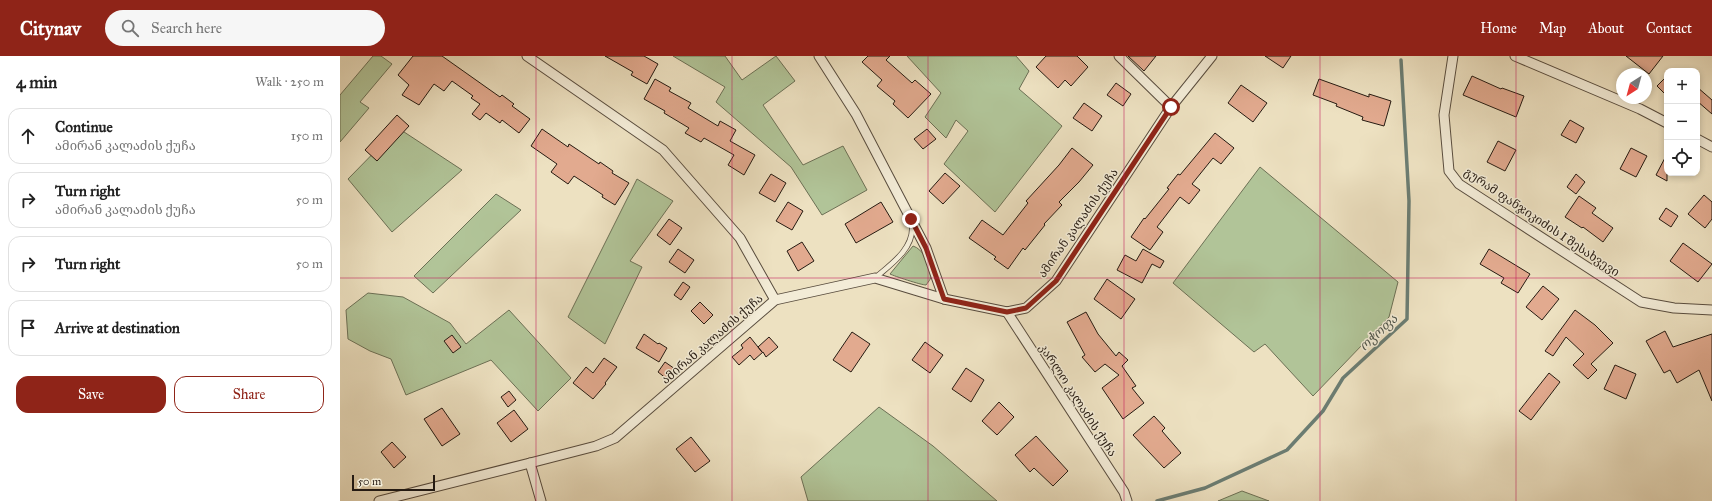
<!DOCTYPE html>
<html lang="en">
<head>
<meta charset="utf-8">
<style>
	:root { --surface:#fff; --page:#f6f6f6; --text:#222; --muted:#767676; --line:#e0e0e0; --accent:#8f2418 }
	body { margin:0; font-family:"IM FELL Great Primer","Noto Serif Georgian",serif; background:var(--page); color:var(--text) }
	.controls { position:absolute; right:12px; top:12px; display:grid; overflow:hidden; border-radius:8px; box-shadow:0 2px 6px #0003 }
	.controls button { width:36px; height:36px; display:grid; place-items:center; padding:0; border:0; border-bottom:1px solid var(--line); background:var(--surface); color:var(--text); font:20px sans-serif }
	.compass { position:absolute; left:1276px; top:12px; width:36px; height:36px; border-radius:50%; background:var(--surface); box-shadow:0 2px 6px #0003; rotate:216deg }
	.scale { position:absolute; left:12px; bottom:10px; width:83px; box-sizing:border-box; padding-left:4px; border:2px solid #261b12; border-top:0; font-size:11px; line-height:14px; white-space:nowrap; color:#261b12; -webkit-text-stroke:3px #f3ecd7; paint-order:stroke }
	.stop { position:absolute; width:12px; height:12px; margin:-9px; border:3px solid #8f2418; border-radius:50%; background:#fff }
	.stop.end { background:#8f2418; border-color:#fff; box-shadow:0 1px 4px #0008 }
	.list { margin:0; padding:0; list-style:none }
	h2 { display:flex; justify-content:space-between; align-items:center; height:52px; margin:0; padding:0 16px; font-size:17px }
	h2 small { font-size:13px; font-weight:400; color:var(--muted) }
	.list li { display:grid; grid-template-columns:26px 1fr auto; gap:12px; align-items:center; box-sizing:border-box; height:56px; margin:0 8px 8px; padding:0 8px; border:1px solid var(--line); border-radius:12px }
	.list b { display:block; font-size:15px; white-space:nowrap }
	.list p { margin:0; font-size:13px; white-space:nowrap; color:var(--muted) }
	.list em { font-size:13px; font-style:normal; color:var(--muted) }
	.actions { display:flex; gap:8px; padding:12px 16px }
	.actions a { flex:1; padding:9px 0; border:1px solid var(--accent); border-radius:12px; text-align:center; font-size:14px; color:var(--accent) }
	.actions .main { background:var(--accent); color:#fff }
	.icon { flex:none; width:22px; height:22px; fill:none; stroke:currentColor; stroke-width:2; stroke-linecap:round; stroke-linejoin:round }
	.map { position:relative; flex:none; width:1372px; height:445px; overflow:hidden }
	header { display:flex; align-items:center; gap:24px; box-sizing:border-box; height:56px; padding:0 20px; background:var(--accent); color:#fff }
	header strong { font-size:19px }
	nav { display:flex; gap:22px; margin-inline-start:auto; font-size:14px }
	.search { width:280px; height:36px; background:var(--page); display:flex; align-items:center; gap:10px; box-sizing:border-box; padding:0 14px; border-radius:22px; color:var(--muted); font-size:15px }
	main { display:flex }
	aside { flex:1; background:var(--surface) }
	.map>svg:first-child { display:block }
	.green { fill:#b1c498; stroke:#6c7055 }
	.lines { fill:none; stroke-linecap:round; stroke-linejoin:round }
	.stream { stroke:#6b7d73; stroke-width:3.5 }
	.building { fill:#e2aa8f; stroke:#261b12 }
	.service-casing { stroke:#584c3e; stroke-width:6 }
	.minor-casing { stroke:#584c3e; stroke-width:11 }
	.service { stroke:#f3ecd7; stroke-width:4.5 }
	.minor { stroke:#f3ecd7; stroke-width:9 }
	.route { stroke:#8f2418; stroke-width:5 }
	.grid { fill:none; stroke:#c2185b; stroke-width:1; stroke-opacity:0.55 }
	.labels { text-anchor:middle; stroke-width:3; stroke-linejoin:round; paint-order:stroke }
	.street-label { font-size:12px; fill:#261b12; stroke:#f3ecd7 }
	.water-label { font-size:13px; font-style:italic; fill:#4e544a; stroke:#f3ecd7 }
</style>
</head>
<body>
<header>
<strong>Citynav</strong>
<div class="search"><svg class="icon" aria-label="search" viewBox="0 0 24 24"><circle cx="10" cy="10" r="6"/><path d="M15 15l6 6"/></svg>Search here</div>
<nav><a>Home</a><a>Map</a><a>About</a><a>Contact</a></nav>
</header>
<main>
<aside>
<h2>4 min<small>Walk · 250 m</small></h2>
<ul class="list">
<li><svg class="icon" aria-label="ahead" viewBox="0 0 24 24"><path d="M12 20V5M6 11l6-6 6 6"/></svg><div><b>Continue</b><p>ამირან კალაძის ქუჩა</p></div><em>150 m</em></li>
<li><svg class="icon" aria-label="right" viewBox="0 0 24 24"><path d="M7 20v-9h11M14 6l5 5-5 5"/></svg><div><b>Turn right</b><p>ამირან კალაძის ქუჩა</p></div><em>50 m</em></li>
<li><svg class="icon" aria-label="right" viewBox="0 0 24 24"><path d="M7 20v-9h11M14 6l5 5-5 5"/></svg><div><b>Turn right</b></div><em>50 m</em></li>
<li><svg class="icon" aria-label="arrive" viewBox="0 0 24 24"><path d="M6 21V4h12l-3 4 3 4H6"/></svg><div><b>Arrive at destination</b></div></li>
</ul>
<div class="actions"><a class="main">Save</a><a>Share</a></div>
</aside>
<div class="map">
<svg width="1372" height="445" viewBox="0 0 1372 445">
	<rect width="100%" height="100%" fill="#ede1c1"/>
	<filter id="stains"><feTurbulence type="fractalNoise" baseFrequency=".005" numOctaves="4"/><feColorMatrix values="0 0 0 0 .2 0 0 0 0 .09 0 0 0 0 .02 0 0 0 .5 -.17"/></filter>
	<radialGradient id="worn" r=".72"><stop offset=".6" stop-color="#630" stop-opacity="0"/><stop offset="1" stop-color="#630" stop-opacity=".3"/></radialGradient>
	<g class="green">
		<path d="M33,0H41L52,8L20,46L29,52L0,86V39Z"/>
		<path d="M333,0H385L402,24L436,0L455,25L423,49L463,109L503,90L527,134L482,159L451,111L376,46L385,31Z"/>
		<path d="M567,0H676L689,15L679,33L722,70L655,156L604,108L628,75L616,64L606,82L585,61L601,37Z"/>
		<path d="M58,72L122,114L52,176L8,123Z"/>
		<path d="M920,111L1058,226L1049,261L973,340L925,288L914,296L833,227Z"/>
		<path d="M297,123L333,145L290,205L302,211L265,288L228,261Z"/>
		<path d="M156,138L181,154L93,237L74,220Z"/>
		<path d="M573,190C583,193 589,207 591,217C592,222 589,225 586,229C581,229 554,220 550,218Z"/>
		<path d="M28,237L63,241L110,267L126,288L169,254L231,322L198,355L151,304L66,339L51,303L30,295L8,283L6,254Z"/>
		<path d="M539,351L593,390L657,445H468L461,421Z"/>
		<path d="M902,435L929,445H878Z"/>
	</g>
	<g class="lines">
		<path class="stream" d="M817,445L865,432L947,394L983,355L1003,322L1067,263L1069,145L1061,4"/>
	</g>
	<g class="building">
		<path d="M73,0H102L160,41L162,39L174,48L172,50L190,63L179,77L162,64L160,67L146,57L140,64L132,58L140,48L131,42L133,40L112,25L104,35L94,28L79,49L62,39L69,29L58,19Z"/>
		<path d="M265,0H304L318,8L307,28L291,19L293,16Z"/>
		<path d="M528,0H550L546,4L572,27L575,24L591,38L568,62L553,48L555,45L537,30L542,24L522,6Z"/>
		<path d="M706,0H737L748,11L731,30L725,24L718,32L696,11Z"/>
		<path d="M788,0H816L804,15Z"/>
		<path d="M925,0H951L943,12Z"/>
		<path d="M1286,0H1323L1309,18Z"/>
		<path d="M1132,20L1161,33L1162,32L1184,40L1176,61L1123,39Z"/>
		<path d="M1327,20V40L1317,30Z"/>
		<path d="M315,23L331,32L329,35L351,47L348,52L378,70L380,65L396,74L390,85L415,99L404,119L388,109L394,99L364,82L361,86L345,77L349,72L324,57L325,55L304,43Z"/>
		<path d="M979,23L1029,41V38L1051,45L1044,70L1022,64L1023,61L996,50L997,48L973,39Z"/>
		<path d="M776,27L791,38L783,50L767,39Z"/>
		<path d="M901,29L927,47L913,66L888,47Z"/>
		<path d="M1357,31L1372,44V58L1357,45Z"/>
		<path d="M744,47L762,60L752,75L733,62Z"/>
		<path d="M57,59L69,70L37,105L25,94Z"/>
		<path d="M1230,64L1244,72L1236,87L1221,79Z"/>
		<path d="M202,73L228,91L229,88L259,108L260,106L273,115L272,117L289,127L275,149L262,141L263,139L234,120L228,128L211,116L217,108L191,90Z"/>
		<path d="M587,73L596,83L583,93L574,83Z"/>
		<path d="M875,77L894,92L881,108L873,102L852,128L860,134L849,148L840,141L817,171L823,176L810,194L791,181L804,162L805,163L829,133L827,132L838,118L840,119Z"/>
		<path d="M1158,85L1176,94L1165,115L1147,106Z"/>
		<path d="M732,92L753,109L739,126L719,146L722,149L704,168L705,169L685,194L683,192L668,213L654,203L656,201L629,182L642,164L663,179L688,147L686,145L719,109Z"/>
		<path d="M1291,92L1307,100L1296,121L1280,113Z"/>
		<path d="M1327,98V125L1316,119Z"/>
		<path d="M605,117L620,130L603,148L589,135Z"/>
		<path d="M431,118L446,127L435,146L419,137Z"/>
		<path d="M1236,118L1245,126L1236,138L1227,131Z"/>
		<path d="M1364,139L1372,146V163L1365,172L1348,158Z"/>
		<path d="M1239,140L1256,152L1252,157L1273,172L1263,186L1243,171L1242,172L1225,161Z"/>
		<path d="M448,146L463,155L452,174L436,165Z"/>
		<path d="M541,146L553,166L516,187L505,168Z"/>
		<path d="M1326,152L1338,160L1331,171L1319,163Z"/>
		<path d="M329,163L342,172L330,189L317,179Z"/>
		<path d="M462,186L474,205L458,215L447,195Z"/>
		<path d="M1343,187L1372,208L1358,226L1330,205Z"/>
		<path d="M338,193L354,204L345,217L329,206Z"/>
		<path d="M803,193L824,205L820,212L812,208L802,227L777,214L785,199L796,205Z"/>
		<path d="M1149,193L1190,218L1178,237L1161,227L1164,222L1140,208Z"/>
		<path d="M767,223L795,243L781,263L754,243Z"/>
		<path d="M343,226L350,231L341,244L334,239Z"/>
		<path d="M1203,230L1219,243L1202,264L1186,251Z"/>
		<path d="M360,246L373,259L364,268L351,255Z"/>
		<path d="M1235,254L1255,269L1273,287L1251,308L1257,314L1248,323L1233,309L1244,298L1226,281L1213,300L1205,295Z"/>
		<path d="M746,256L758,278L776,300L779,296L788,304L782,310L796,330L792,332L804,347L783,363L762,332L779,319L765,308L755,316L742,301L745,299L727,266Z"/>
		<path d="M1325,275L1333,291L1372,278V345L1359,314L1337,327L1330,314L1324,317L1306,285Z"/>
		<path d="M512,276L530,288L511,316L493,304Z"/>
		<path d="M304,278L318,288L319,287L327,292L319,306L296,292Z"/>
		<path d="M112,279L121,291L113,297L104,285Z"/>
		<path d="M410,281L422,296L418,291L429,281L438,291L426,301L423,296L414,304L410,299L399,309L392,301L403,292L401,289Z"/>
		<path d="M585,286L603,299L590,317L572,304Z"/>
		<path d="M264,302L277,311L265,327L266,328L253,343L233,327L246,311L253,317Z"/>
		<path d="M325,306L335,313L327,323L318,316Z"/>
		<path d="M1275,309L1296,318L1286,343L1264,333Z"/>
		<path d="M626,312L644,324L631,346L612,333Z"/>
		<path d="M1209,317L1220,326L1191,364L1179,355Z"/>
		<path d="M169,335L176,344L168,351L161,341Z"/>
		<path d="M659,346L674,361L657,379L642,365Z"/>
		<path d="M102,352L120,378L102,390L84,363Z"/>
		<path d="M174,354L188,373L171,386L157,367Z"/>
		<path d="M814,360L825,372L822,375L841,397L824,412L793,379Z"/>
		<path d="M696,380L728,415L713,430L694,412L690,416L675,399Z"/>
		<path d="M351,381L370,405L355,416L336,393Z"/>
		<path d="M52,386L66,401L54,412L41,396Z"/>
	</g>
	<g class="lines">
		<defs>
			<path id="service" d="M535,222C550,209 574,193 572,170"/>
			<g id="minor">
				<path d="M187,0L323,94L400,182L435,244"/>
				<path d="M479,0L516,58L586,192L604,243"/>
				<path d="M779,0L831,51"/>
				<path d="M1113,0L1104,59L1109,115L1119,128L1301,246L1334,252L1372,254"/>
				<path d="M1175,0L1300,53L1327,67"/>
				<path d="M1357,83L1372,91"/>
				<path d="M667,256L784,436L787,445"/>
				<path d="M190,407L201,445"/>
				<path d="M39,445L190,407L256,390L275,382L435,244L535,222L604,243L667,256L686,252L716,225L831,51L872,0"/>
			</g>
		</defs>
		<use href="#service" class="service-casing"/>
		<use href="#minor" class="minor-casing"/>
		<use href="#service" class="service"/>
		<use href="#minor" class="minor"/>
	</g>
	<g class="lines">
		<path class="route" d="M571,163L586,192L604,243L667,256L686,252L716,225L831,51"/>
	</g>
	<path class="grid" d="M196,0V445M392,0V445M588,0V445M784,0V445M980,0V445M1176,0V445M0,222H1372"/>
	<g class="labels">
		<g class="street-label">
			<text transform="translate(1202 166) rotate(34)" y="4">გურამ ფანჯიკიძის I შესახვევი</text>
			<text transform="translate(738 167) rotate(-55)" y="4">ამირან კალაძის ქუჩა</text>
			<text transform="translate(372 283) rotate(-41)" y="4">ამირან კალაძის ქუჩა</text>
			<text transform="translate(738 344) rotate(57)" y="4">კარლო კალაძის ქუჩა</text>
		</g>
		<g class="water-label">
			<text transform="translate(1038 276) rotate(-43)" y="5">ოჭოფა</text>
		</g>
	</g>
	<rect width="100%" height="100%" filter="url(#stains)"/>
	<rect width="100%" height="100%" fill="url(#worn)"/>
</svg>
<div class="controls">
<button>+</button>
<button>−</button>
<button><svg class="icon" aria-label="locate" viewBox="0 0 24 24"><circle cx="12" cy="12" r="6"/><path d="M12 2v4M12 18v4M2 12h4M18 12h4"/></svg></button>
</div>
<svg class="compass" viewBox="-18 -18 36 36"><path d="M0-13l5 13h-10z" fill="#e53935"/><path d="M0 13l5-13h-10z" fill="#767676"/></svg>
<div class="scale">50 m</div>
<div class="stop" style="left:831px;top:51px"></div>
<div class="stop end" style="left:571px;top:163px"></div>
</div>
</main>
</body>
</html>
